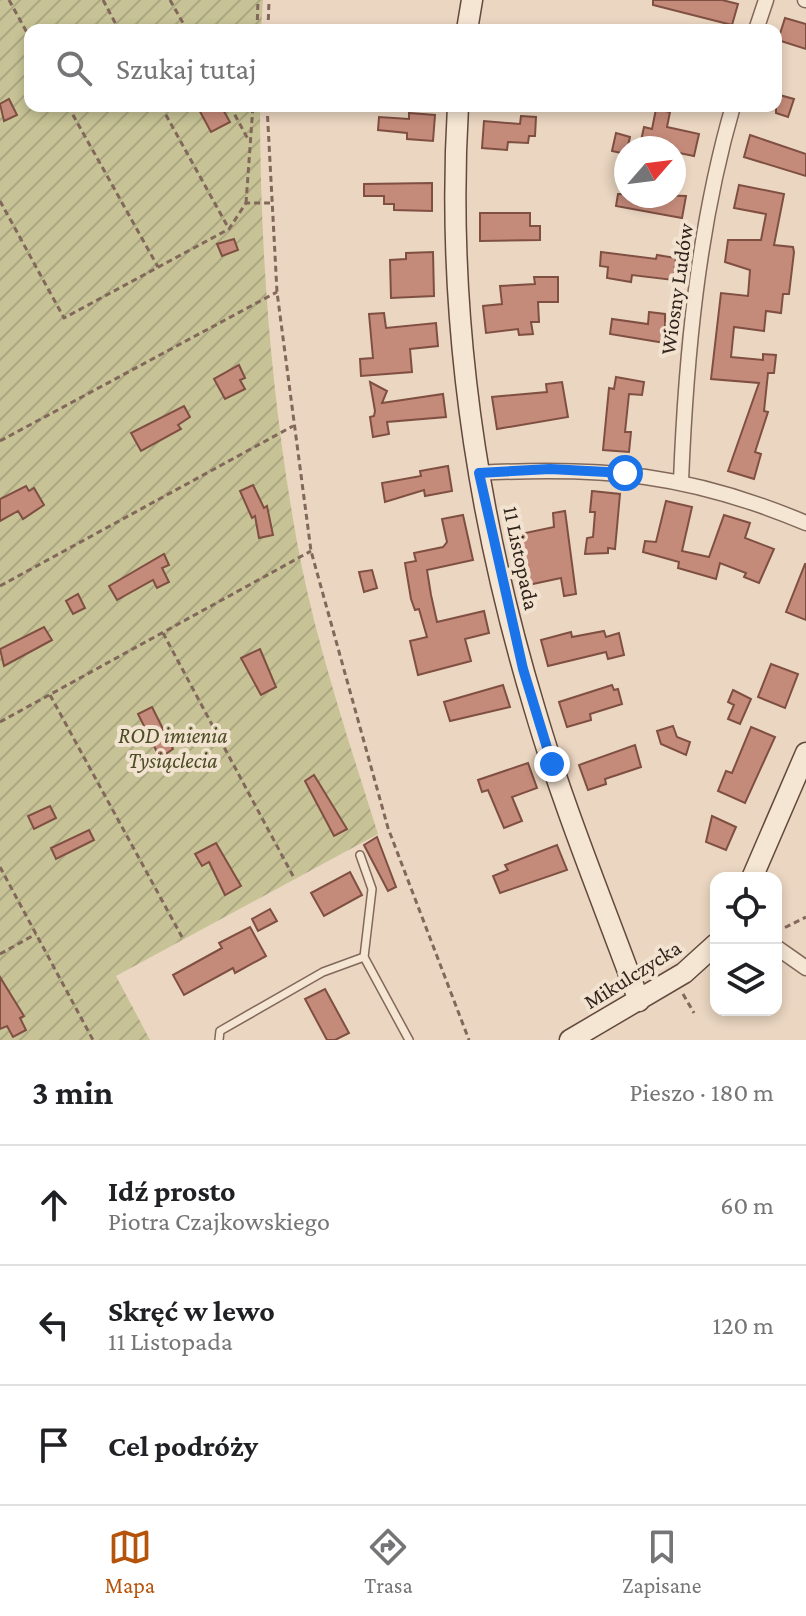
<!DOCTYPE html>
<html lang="pl">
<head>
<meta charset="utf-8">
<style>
	:root { --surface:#fff; --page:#f6f6f6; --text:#202124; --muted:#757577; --line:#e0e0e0; --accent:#b45309 }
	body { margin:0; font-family:"Crimson Pro",serif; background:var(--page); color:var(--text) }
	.controls { position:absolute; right:24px; bottom:24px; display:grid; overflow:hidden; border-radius:16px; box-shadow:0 4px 12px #0003 }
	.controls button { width:72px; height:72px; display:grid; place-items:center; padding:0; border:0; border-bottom:2px solid var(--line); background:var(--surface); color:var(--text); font:40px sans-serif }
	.compass { position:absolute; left:614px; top:136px; width:72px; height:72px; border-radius:50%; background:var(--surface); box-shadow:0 4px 12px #0003; rotate:62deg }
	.stop { position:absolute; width:24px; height:24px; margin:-18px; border:6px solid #1a73e8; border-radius:50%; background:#fff }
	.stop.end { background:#1a73e8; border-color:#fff; box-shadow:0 2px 8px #0008 }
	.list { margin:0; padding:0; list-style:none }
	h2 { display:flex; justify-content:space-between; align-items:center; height:104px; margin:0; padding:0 32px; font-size:34px }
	h2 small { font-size:26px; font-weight:400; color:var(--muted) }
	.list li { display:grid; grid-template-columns:52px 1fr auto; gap:24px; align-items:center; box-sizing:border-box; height:120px; padding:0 32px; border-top:2px solid var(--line) }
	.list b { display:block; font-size:30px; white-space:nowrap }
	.list p { margin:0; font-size:26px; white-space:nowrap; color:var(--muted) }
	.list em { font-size:26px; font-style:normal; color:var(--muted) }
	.icon { flex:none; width:44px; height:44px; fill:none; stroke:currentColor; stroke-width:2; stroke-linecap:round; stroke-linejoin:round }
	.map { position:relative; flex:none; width:806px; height:1040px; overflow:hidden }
	.search { position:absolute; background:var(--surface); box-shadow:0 4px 12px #0003; left:24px; right:24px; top:24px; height:88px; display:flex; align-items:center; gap:20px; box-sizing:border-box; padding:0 28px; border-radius:16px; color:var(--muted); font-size:30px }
	.sheet { height:464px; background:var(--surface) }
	nav { display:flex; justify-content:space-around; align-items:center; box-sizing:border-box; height:112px; border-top:2px solid var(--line); background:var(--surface); font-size:22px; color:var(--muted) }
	nav a { display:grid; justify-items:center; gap:4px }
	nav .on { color:var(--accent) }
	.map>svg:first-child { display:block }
	.garden { fill:url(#garden-furrows) }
	.building { fill:#c58b7a; stroke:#7f4f42; stroke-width:2 }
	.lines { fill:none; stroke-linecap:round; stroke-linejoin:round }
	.lane-casing { stroke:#82685a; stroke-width:10 }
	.street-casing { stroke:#82685a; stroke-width:17 }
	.secondary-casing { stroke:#63493d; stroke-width:23 }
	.path { stroke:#82685a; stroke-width:3; stroke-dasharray:6 4; stroke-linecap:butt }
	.lane { stroke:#f5e5d3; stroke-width:7 }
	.street { stroke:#f5e5d3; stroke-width:14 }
	.secondary { stroke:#f5e5d3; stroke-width:20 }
	.route { stroke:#1a73e8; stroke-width:10 }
	.labels { text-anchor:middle; stroke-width:8; stroke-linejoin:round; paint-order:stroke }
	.street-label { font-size:22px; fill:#32241d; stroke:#f2e2d0 }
	.park-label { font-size:22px; font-style:italic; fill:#4b4d25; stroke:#f2e2d0 }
</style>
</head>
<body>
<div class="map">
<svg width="806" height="1040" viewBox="0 0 806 1040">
	<defs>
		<pattern id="garden-furrows" width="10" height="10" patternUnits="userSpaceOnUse" patternTransform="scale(2)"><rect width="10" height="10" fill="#c7c396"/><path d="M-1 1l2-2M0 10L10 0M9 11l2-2" fill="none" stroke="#aba781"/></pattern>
	</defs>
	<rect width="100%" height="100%" fill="#ead6c1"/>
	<path class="garden" d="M0,0H263L261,30H30V106H260C260,251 271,398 297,542C314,637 349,742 378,834L116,976L150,1040H0Z"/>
	<g class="building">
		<path d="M653,0H722L738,4L732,25L653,5Z"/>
		<path d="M785,18L806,24V49L778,40Z"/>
		<path d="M776,94L794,99L788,117L776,113Z"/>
		<path d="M9,99L17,115L4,121L0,104Z"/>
		<path d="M197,106H221L230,122L211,132Z"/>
		<path d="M656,109L670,112L667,127L699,134L694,156L674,152V148L640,145L644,127L652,129Z"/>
		<path d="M409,113L435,115L433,141L407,139V133L378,130L379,117L409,119Z"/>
		<path d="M521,116L536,117L535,136H529L528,143L508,142L507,150L482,148L484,121L520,124Z"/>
		<path d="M616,133L630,137L626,154L612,151Z"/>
		<path d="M750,135L806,154V176L744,157Z"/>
		<path d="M432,183V211L394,210V204H384V196H364V184Z"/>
		<path d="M739,185L784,194L774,245L793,247L794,252L789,294H783L781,313L766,311L764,331L734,327L731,357L763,360V354L776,355L774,373H768L764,411L768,412L755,452L761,454L754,479L728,471L759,383L711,379L721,293L748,296L750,270L725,262L728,240H761L766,214L734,208Z"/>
		<path d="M618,194L686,196L682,218L616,206Z"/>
		<path d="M480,213H530V226H540V240L480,241Z"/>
		<path d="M234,239L238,250L222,256L217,244Z"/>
		<path d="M433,252L434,296L391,298L390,260L406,259V253Z"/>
		<path d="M601,252L656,259L657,255L676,258L673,280L632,275L631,282L607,278L608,267L600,266Z"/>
		<path d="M534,277H558V302H538L539,322H531L533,334L519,335L518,329L486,333L483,306L502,304L500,286L535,284Z"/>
		<path d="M649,312L665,314V343L610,334L612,319L648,324Z"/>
		<path d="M384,313L386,328L436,323L438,346L410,349L412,372L361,376L360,359L373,358L369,314Z"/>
		<path d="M239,365L245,378L240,380L245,389L225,399L214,379Z"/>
		<path d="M616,377L644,382L642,395L629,394L625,432H631L629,452L603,450L609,388L614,389Z"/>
		<path d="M370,382L387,391L382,403L443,394L446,417L387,422L389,434L373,437L370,417L374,416L375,411Z"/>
		<path d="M562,382L568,417L497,429L492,397L547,392L546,384Z"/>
		<path d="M184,406L190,417L178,425L181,429L141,451L131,433Z"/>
		<path d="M448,466L452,491L425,496L424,490L385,502L382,483L421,476L420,471Z"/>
		<path d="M253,485L264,508L267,506L273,535L259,538L255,516L252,518L240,491Z"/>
		<path d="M26,486L29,491L34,488L44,505L23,519L18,511L0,521V499Z"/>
		<path d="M592,491L620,494L615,549L608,548V553L585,554L587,538L593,537L594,525L595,512H590Z"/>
		<path d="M666,501L692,507L682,551L709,557L724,515L750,523L745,538L774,549L759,583L744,577L746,573L720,563L716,579L678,568L679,562L643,552L645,541L656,542Z"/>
		<path d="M565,511L576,594L564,596L561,578L528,585L516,535L554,527L553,513Z"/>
		<path d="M463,515L473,560L427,570L431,595L437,622L484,611L489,633L465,639L471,661L418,675L410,641L427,637L419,609L415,610L411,599L405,563L416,561L414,553L443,547L447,542L442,519Z"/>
		<path d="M164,554L169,565L162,568L169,582L157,588L153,580L117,600L109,586Z"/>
		<path d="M805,564H806V620L786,612Z"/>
		<path d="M372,570L377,588L364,592L359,572Z"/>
		<path d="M78,594L85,608L73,614L66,601Z"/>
		<path d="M44,627L52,640L4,666L0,649Z"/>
		<path d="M604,631L606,637L619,633L624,655L608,659L606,652L548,666L541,640L571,632L572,637Z"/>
		<path d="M260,649L276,687L261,695L241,658Z"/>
		<path d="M771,664L798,674L785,708L758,697Z"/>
		<path d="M503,685L510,707L450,721L444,702Z"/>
		<path d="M612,685L614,690L618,689L622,704L590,714L591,720L567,727L559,702Z"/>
		<path d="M733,690L751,699L740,724L728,719L734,705L728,702Z"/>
		<path d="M152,707L173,749L160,758L138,714Z"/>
		<path d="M673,726L677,737L690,742L686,755L661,744L657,731Z"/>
		<path d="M751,727L775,737L745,803L718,791L726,771L732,773Z"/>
		<path d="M635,745L641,767L605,779L606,784L588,790L579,765Z"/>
		<path d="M528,763L537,788L512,797L522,821L504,828L488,790L482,792L478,780Z"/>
		<path d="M314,775L347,829L334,836L305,781Z"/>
		<path d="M50,806L56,818L34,829L28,816Z"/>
		<path d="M712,816L736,827L726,850L706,842Z"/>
		<path d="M89,830L94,840L56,859L51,848Z"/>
		<path d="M377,837L396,887L388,891L364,845Z"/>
		<path d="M216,843L241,886L225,895L209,862L202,866L195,854Z"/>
		<path d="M557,845L567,870L500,893L493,876L508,870L505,865Z"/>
		<path d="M350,872L362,895L324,916L311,893Z"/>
		<path d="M270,909L277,921L258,931L252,919Z"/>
		<path d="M250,927L266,956L235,973L233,968L184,995L173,975L222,948L219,943Z"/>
		<path d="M0,977L24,1016L20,1018L26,1030L13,1037L7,1026L0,1029Z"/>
		<path d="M325,989L349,1033L335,1040H327L305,999Z"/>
	</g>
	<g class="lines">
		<defs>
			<g id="lane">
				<path d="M360,855L372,889L364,957L409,1040"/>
				<path d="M219,1040L220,1031L323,972L364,957"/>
			</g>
			<g id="street">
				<path d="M805,0H806"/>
				<path d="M756,30L766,0"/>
				<path d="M479,473C603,466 690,474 806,523"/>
				<path d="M681,481C686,355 698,227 733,106"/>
				<path d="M776,947L806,968"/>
			</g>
			<g id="secondary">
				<path d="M467,30L472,0"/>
				<path d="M458,106C446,310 476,515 535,710C564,809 604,905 639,1001"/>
				<path d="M752,878L806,753"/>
				<path d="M570,1040L684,973L716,944"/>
			</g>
		</defs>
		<use href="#lane" class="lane-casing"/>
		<use href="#street" class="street-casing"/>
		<use href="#secondary" class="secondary-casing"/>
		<g class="path">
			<path d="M9,0L30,38"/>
			<path d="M103,0L119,30"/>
			<path d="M170,0L187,30"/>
			<path d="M257,30L258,0"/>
			<path d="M268,30L269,0"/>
			<path d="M68,106L158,267"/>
			<path d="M161,106L229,229"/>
			<path d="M230,106L249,141"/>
			<path d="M267,106L277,292L311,551L388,828L469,1040"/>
			<path d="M0,201L64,318L229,229L246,203H270"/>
			<path d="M246,203L253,106"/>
			<path d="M0,441L277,292"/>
			<path d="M0,586L293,426"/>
			<path d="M163,633L293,876"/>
			<path d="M50,695L182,937"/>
			<path d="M0,722L311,551"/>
			<path d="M0,867L93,1040"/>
			<path d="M776,932L806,917"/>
			<path d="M0,954L36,934"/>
			<path d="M683,994L694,1013"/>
		</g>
		<use href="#lane" class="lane"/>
		<use href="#street" class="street"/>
		<use href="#secondary" class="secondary"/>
	</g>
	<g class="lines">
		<path class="route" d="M552,764L523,669L479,473L550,469L625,473"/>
	</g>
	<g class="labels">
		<g class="street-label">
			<text transform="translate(676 289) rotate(-82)" y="8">Wiosny Ludów</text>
			<text transform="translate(522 558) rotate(78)" y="8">11 Listopada</text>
			<text transform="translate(632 974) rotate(-32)" y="8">Mikulczycka</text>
		</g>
		<g class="park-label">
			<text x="173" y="743">ROD imienia<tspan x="173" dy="25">Tysiąclecia</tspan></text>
		</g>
	</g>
</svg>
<div class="controls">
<button><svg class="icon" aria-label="locate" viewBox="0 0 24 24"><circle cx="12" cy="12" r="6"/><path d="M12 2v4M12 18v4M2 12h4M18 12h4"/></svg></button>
<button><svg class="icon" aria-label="layers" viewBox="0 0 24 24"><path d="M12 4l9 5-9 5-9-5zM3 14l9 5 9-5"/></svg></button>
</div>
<svg class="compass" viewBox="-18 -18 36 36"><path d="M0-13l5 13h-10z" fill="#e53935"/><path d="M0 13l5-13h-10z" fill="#757577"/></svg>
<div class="stop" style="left:625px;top:473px"></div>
<div class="stop end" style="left:552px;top:764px"></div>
<div class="search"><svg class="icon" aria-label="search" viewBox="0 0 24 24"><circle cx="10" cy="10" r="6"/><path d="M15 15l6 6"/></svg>Szukaj tutaj</div>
</div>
<section class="sheet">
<h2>3 min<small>Pieszo · 180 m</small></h2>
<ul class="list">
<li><svg class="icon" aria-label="ahead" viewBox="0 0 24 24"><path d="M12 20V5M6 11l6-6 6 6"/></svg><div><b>Idź prosto</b><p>Piotra Czajkowskiego</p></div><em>60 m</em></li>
<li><svg class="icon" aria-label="left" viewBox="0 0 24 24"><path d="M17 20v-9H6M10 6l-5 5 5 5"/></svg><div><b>Skręć w lewo</b><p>11 Listopada</p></div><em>120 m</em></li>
<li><svg class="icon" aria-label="arrive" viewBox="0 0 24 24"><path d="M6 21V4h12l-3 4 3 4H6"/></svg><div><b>Cel podróży</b></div></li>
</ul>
</section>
<nav>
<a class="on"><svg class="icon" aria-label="map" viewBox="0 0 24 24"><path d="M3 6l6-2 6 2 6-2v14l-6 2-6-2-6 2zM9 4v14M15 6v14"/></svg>Mapa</a>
<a><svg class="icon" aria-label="directions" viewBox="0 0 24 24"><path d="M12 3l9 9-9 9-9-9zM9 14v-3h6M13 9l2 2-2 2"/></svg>Trasa</a>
<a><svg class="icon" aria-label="saved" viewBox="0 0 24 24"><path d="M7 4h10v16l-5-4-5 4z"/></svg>Zapisane</a>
</nav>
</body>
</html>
